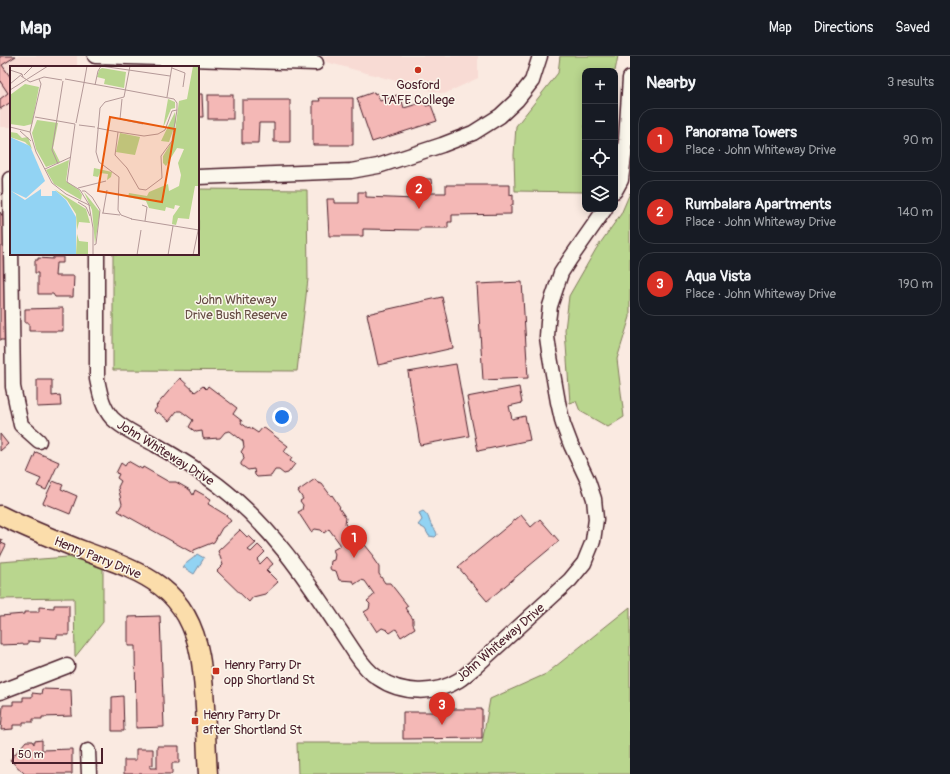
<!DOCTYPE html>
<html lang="en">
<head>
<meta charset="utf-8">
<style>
	:root { --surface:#171b24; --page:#242831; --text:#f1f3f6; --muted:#9ea1a6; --line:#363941; --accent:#d93025 }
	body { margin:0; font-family:Pangolin,sans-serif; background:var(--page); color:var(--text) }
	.controls { position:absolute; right:12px; top:12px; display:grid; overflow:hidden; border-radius:8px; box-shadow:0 2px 10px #0003 }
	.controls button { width:36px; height:36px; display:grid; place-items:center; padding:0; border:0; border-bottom:1px solid var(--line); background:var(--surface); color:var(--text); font:20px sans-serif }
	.scale { position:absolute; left:12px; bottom:10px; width:91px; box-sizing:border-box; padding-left:4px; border:2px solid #4a1f2b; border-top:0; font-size:11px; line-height:14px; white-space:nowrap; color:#4a1f2b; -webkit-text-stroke:3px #fbf7ec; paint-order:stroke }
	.you { position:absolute; left:282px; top:361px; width:14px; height:14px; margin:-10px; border:3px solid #fff; border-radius:50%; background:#1a73e8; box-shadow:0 0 0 6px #1a73e833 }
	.badge { display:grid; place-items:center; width:26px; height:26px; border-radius:50%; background:var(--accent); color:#fff; font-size:13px; font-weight:700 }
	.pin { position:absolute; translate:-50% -33px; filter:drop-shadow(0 1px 2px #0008) }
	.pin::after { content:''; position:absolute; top:21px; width:14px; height:12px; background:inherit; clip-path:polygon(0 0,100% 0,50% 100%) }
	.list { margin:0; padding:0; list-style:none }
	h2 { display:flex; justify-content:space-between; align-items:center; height:52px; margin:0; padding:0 16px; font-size:17px }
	h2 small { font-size:13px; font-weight:400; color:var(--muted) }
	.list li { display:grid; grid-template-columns:26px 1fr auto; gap:12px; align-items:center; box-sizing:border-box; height:64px; margin:0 8px 8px; padding:0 8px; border:1px solid var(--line); border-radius:16px }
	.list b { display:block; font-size:15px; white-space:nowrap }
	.list p { margin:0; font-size:13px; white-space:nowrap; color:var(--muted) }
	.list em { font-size:13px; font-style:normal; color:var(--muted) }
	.icon { flex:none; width:22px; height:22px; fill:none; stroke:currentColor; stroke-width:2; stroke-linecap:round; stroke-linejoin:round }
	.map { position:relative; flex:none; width:630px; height:718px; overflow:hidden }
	header { display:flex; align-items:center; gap:24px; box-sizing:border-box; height:56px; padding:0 20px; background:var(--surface); border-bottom:1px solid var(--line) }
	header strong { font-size:19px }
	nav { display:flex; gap:22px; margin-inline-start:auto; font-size:14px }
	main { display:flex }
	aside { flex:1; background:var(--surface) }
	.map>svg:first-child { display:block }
	.built { fill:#f8dbd4 }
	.green { fill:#b9d68e; stroke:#827a5c }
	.water { fill:#92d3f3; stroke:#758ba3 }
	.building { fill:#f4b8b6; stroke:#4a1f2b }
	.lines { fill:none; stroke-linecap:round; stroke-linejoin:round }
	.minor-casing { stroke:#4a1f2b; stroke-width:17 }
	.major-casing { stroke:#4a1f2b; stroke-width:21 }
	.minor { stroke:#fbf7ec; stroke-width:14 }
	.major { stroke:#fbddab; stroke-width:18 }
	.poi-dot { fill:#c8321e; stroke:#fbf7ec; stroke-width:1.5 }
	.labels { text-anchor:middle; stroke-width:3; stroke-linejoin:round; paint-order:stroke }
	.poi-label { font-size:13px; fill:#4a1f2b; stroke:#fbf7ec; text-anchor:start }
	.park-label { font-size:13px; fill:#664d44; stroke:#fbf7ec }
	.street-label { font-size:13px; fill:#4a1f2b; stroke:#fbf7ec }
	.inset-road { fill:none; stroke:#b49998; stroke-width:1 }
	.view { fill:#e8590c; fill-opacity:0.15; stroke:#e8590c; stroke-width:2 }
	.inset-edge { fill:none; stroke:#4a1f2b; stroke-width:2 }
</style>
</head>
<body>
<header>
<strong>Map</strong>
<nav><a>Map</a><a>Directions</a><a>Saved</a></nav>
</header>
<main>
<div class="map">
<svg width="630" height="718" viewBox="0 0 630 718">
	<rect width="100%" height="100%" fill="#faeae1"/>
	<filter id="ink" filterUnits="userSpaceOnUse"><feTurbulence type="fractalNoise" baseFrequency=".025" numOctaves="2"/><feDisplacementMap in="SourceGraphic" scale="8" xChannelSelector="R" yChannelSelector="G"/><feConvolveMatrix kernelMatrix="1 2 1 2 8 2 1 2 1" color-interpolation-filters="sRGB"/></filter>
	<g filter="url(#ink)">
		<g class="built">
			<path d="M0,0H77V11H11V71H0Z"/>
			<path d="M323,0H478V22L444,38L326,6Z"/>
		</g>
		<g class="green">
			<path d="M560,0H618L615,15H585V136L515,135L514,99L516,70L558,17Z"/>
			<path d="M198,133L307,134L308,223L297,315L113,314V198H198Z"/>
			<path d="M630,137V261L617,303L624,361L608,371L580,355L576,345L570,347L565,274L569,240L596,193L621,158Z"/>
			<path d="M68,501L103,511V566L75,601L74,542L0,543V506Z"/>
			<path d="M630,551V718H298L297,687H482L490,643L546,618Z"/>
		</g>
		<g class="water">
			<path d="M423,455C430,460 428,464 432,470C435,474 436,474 437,479L435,481L429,480L425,473L418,469L422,464L419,457Z"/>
			<path d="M197,498L204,502L194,518L183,511C187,505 193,504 197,498Z"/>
		</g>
		<g class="building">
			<path d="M0,0H16L2,9L11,22V46L0,53V43L8,37L0,25Z"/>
			<path d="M374,36L375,38L377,37L380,45L397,39L398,43L401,42L404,52L424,46L426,50L431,49L437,65L372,86L357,42Z"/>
			<path d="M198,38H202L203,61H198Z"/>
			<rect x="208" y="39" width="25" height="24"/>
			<path d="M319,42H353V89H313V45H320Z"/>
			<path d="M242,44H290V86H274V67H259L258,87H242Z"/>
			<path d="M423,123H431L432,134H423Z"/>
			<path d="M446,129H510V139L513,138V149H511V158L452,159V166H448V172H420V174L363,173V180H329L327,143H334V147H358V136H366V141L415,143V135H422V137H446Z"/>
			<path d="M0,156L5,164V284H0Z"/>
			<path d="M53,201H63V207H56L55,220H74L73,241H55L53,238H38V217H35V204H38V202L53,203Z"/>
			<path d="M522,226L528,322L483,324L477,228Z"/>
			<path d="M442,241L453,292L378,309L367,258Z"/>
			<path d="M63,252V275H29V267H25V253Z"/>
			<path d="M456,308L469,380L420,389L408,316Z"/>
			<path d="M180,322L195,336L203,330L206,333L208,330L237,352L233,358L242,365L241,367L248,372L249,371L258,377L263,371L288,390L284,396L292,402L290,405L295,408L288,417L284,418L279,414H275L271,420L257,421L255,419L254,413L248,414L241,409V407L244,403L243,398L241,396L244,391L243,385L230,375L225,376L220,382L205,383L203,382L202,375L196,376L189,371L193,364L181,355H177L169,365L158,356L157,358L154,355L157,351L156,350Z"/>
			<path d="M37,324H52V340L60,339L61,350L37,351Z"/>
			<path d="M519,331L522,347L509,350L512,363L525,360L530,384L478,395L467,341Z"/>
			<path d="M0,378L8,388L0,395Z"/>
			<path d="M36,396L59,406L46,434L37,430L41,423L27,417Z"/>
			<path d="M128,405L142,413L143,411L169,426H176L190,434L193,439L195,434L211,443L208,448L226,459L231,465L222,472L214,486L194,494L193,497L118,455L122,448L118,431L121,425L117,422L119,418L116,417L121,407L125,410Z"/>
			<path d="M315,423L318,427L322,428L331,440L332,439L340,451L339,452L346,462L345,468L352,477L357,479L374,500L372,501L379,511V518L385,527H390L408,550L405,552L413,563V568L415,572L401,581L396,573L390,577L387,574L382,572L377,576L364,556L369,553L370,548L367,545L373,540L374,538L365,525L361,524L355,528L353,525L339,524L336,515L331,514L330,512L331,505L334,504L335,498L333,494L340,490V488L329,473L324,477L321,474L315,473L311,476L298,456L302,454L303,449L300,445L303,443L298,435Z"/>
			<path d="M53,425L63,429L61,433L77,440L70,458L43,447Z"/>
			<path d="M521,459L531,471L540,463L559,485L487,545L458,511Z"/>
			<path d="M240,474L247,481L249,480L256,487L248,494L251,496L258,489L265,496L257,504L260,508L267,501L273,508L266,514L278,526L265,538L253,541L249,546L217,515L223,509L218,495Z"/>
			<path d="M0,483L2,484L1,487L6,489L0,501Z"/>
			<path d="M54,549H69V579H57V582L40,581V586L28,585V588L0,589V560L24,558V556H39V551L54,552Z"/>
			<path d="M160,560L164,671L136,672L135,590H128V561Z"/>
			<path d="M42,633L71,634L72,660L42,661V663H33V666H23V669H13V673L1,674L3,649H13V645H23V641H32V637L41,638Z"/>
			<path d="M123,640L124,675H112V641Z"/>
			<path d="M440,653H482V682L403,683V656H439Z"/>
			<path d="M42,684V694L72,693V718H25L10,704L26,685H32L34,688V685Z"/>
			<path d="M157,690H179V707H172V718H124V704H136V693H153V709H150V712H157Z"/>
		</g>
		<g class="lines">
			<defs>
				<g id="minor">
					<path d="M95,0L316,7"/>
					<path d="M198,121L351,115L378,110L442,89L473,77L500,60L517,44L532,25L540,0"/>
					<path d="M10,123L13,331L21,369L39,385"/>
					<path d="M615,135L621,124L626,84L630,22"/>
					<path d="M97,198V323C100,337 102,351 112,362C124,374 142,381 156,389C177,401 198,414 218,429C278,475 313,534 355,597C361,606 368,616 378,622C401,638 435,639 459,624C465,620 469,616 474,612L570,524L584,507L593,485L596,463L594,443L588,425L571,389L563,368L558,346L549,295L547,281L548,266L550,250L561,217L570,203L605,153"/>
					<path d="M0,636L67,610"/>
					<path d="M88,695L89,718"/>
				</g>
				<path id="major" d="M0,459C28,473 58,485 87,496C145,517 188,532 200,600C207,639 205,679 208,718"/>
			</defs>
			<use href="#minor" class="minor-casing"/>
			<use href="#major" class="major-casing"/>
			<use href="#minor" class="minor"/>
			<use href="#major" class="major"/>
		</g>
	</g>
	<g class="poi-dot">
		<circle cx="418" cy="14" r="4"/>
		<rect x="212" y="611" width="8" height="8" rx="2"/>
		<rect x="191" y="661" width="8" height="8" rx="2"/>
	</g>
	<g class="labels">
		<g class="poi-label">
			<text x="418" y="33" text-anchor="middle">Gosford<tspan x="418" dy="15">TAFE College</tspan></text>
			<text x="224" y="613">Henry Parry Dr<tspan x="224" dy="15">opp Shortland St</tspan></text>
			<text x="203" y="663">Henry Parry Dr<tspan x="203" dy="15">after Shortland St</tspan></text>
		</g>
		<g class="park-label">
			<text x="236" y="248">John Whiteway<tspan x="236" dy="15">Drive Bush Reserve</tspan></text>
		</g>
		<g class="street-label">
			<text transform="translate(166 396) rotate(32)" y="5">John Whiteway Drive</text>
			<text transform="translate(98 501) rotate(22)" y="5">Henry Parry Drive</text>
			<text transform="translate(500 586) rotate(-41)" y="5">John Whiteway Drive</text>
		</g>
	</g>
	<g transform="translate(10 10)">
		<rect width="189" height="189" fill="#faeae1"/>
		<path d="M183,0H189V120H185L179,153L168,152L166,159L162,158L163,150L170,140L165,139L164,143L156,141L155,145L139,142L136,135L118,131L119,127L137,130L139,126L158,118L159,125L169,120L171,109L168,97L174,83L167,82L156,100L153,97V90L164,72L169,35L177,33ZM92,2L116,6L114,22L94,18L95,13L87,11L89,4ZM15,18L29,21L22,58L14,60L0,58V29ZM158,33L165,36V42L161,43L153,62ZM165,46L166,56L159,76L151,75ZM27,54L48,57L43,82L50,96L36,101L26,83L22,67ZM0,66L7,67L12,72L18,71L22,83L15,76L0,71ZM110,67L130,71L125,89L106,86ZM59,94L56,115L69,124L72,129L71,134L44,118L36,104ZM84,102L102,106L101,111L97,114L98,108L90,107L88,111L83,110ZM44,123L76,143L80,157L69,156L67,164L66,148L57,134ZM74,126L90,146L85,178L82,144ZM67,168L69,175L78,176V189H66Z" fill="#b9d68e"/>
		<path d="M0,71L20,80L35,115L16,132L1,125L15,134L31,123V130H42V125H46L56,134L66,151V189H0Z" fill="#92d3f3"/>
		<path class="inset-road" d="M120,0L114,31L95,36L90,42L86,86L89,96L109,111L108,144L111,149L122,153M162,2L175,7L173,21M0,4L12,8M14,9L23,0M11,10L20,16L34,11L52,14M55,13L116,24M74,17L77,0M0,18L12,8L13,11M85,19L88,5L91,0L160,10M0,24L38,0M116,24L164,33L167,37V44M157,31L162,0M112,33L110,53L133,58M167,44L162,75L151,90L152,112L136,124L129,123L117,102L105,89L108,66L134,70L148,68L155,64L162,45ZM25,51L65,58M66,57L74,17M65,58L57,116L70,124L80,140M69,59L85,61M0,61L20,66L26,86L42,117L56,128L79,139L83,162V189M87,62L108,66M10,65L21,75M20,66L31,18L29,13M48,98L42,84L53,15M35,103L61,91M68,122L96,115M72,125H75L82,131L90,144L86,178L84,179M68,136L76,141L80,150M132,139L137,141L135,155M92,147L110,149M93,147L97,124M121,153L189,164M127,189L131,164M158,189L163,160M183,189L189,160"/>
		<path class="view" d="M100,51L165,63L152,136L88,125Z"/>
		<rect width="189" height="189" class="inset-edge"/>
	</g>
</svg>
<div class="controls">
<button>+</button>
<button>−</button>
<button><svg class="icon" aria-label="locate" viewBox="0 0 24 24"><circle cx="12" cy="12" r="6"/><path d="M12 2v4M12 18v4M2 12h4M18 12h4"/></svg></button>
<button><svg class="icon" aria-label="layers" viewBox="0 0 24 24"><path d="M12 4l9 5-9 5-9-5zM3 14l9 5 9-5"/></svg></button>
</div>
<div class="scale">50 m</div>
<div class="you"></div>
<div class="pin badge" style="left:354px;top:502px">1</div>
<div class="pin badge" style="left:419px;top:153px">2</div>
<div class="pin badge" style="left:442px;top:669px">3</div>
</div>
<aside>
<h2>Nearby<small>3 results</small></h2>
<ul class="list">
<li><span class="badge">1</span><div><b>Panorama Towers</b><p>Place · John Whiteway Drive</p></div><em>90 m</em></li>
<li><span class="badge">2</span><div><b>Rumbalara Apartments</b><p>Place · John Whiteway Drive</p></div><em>140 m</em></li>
<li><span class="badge">3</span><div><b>Aqua Vista</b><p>Place · John Whiteway Drive</p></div><em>190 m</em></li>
</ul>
</aside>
</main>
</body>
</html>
